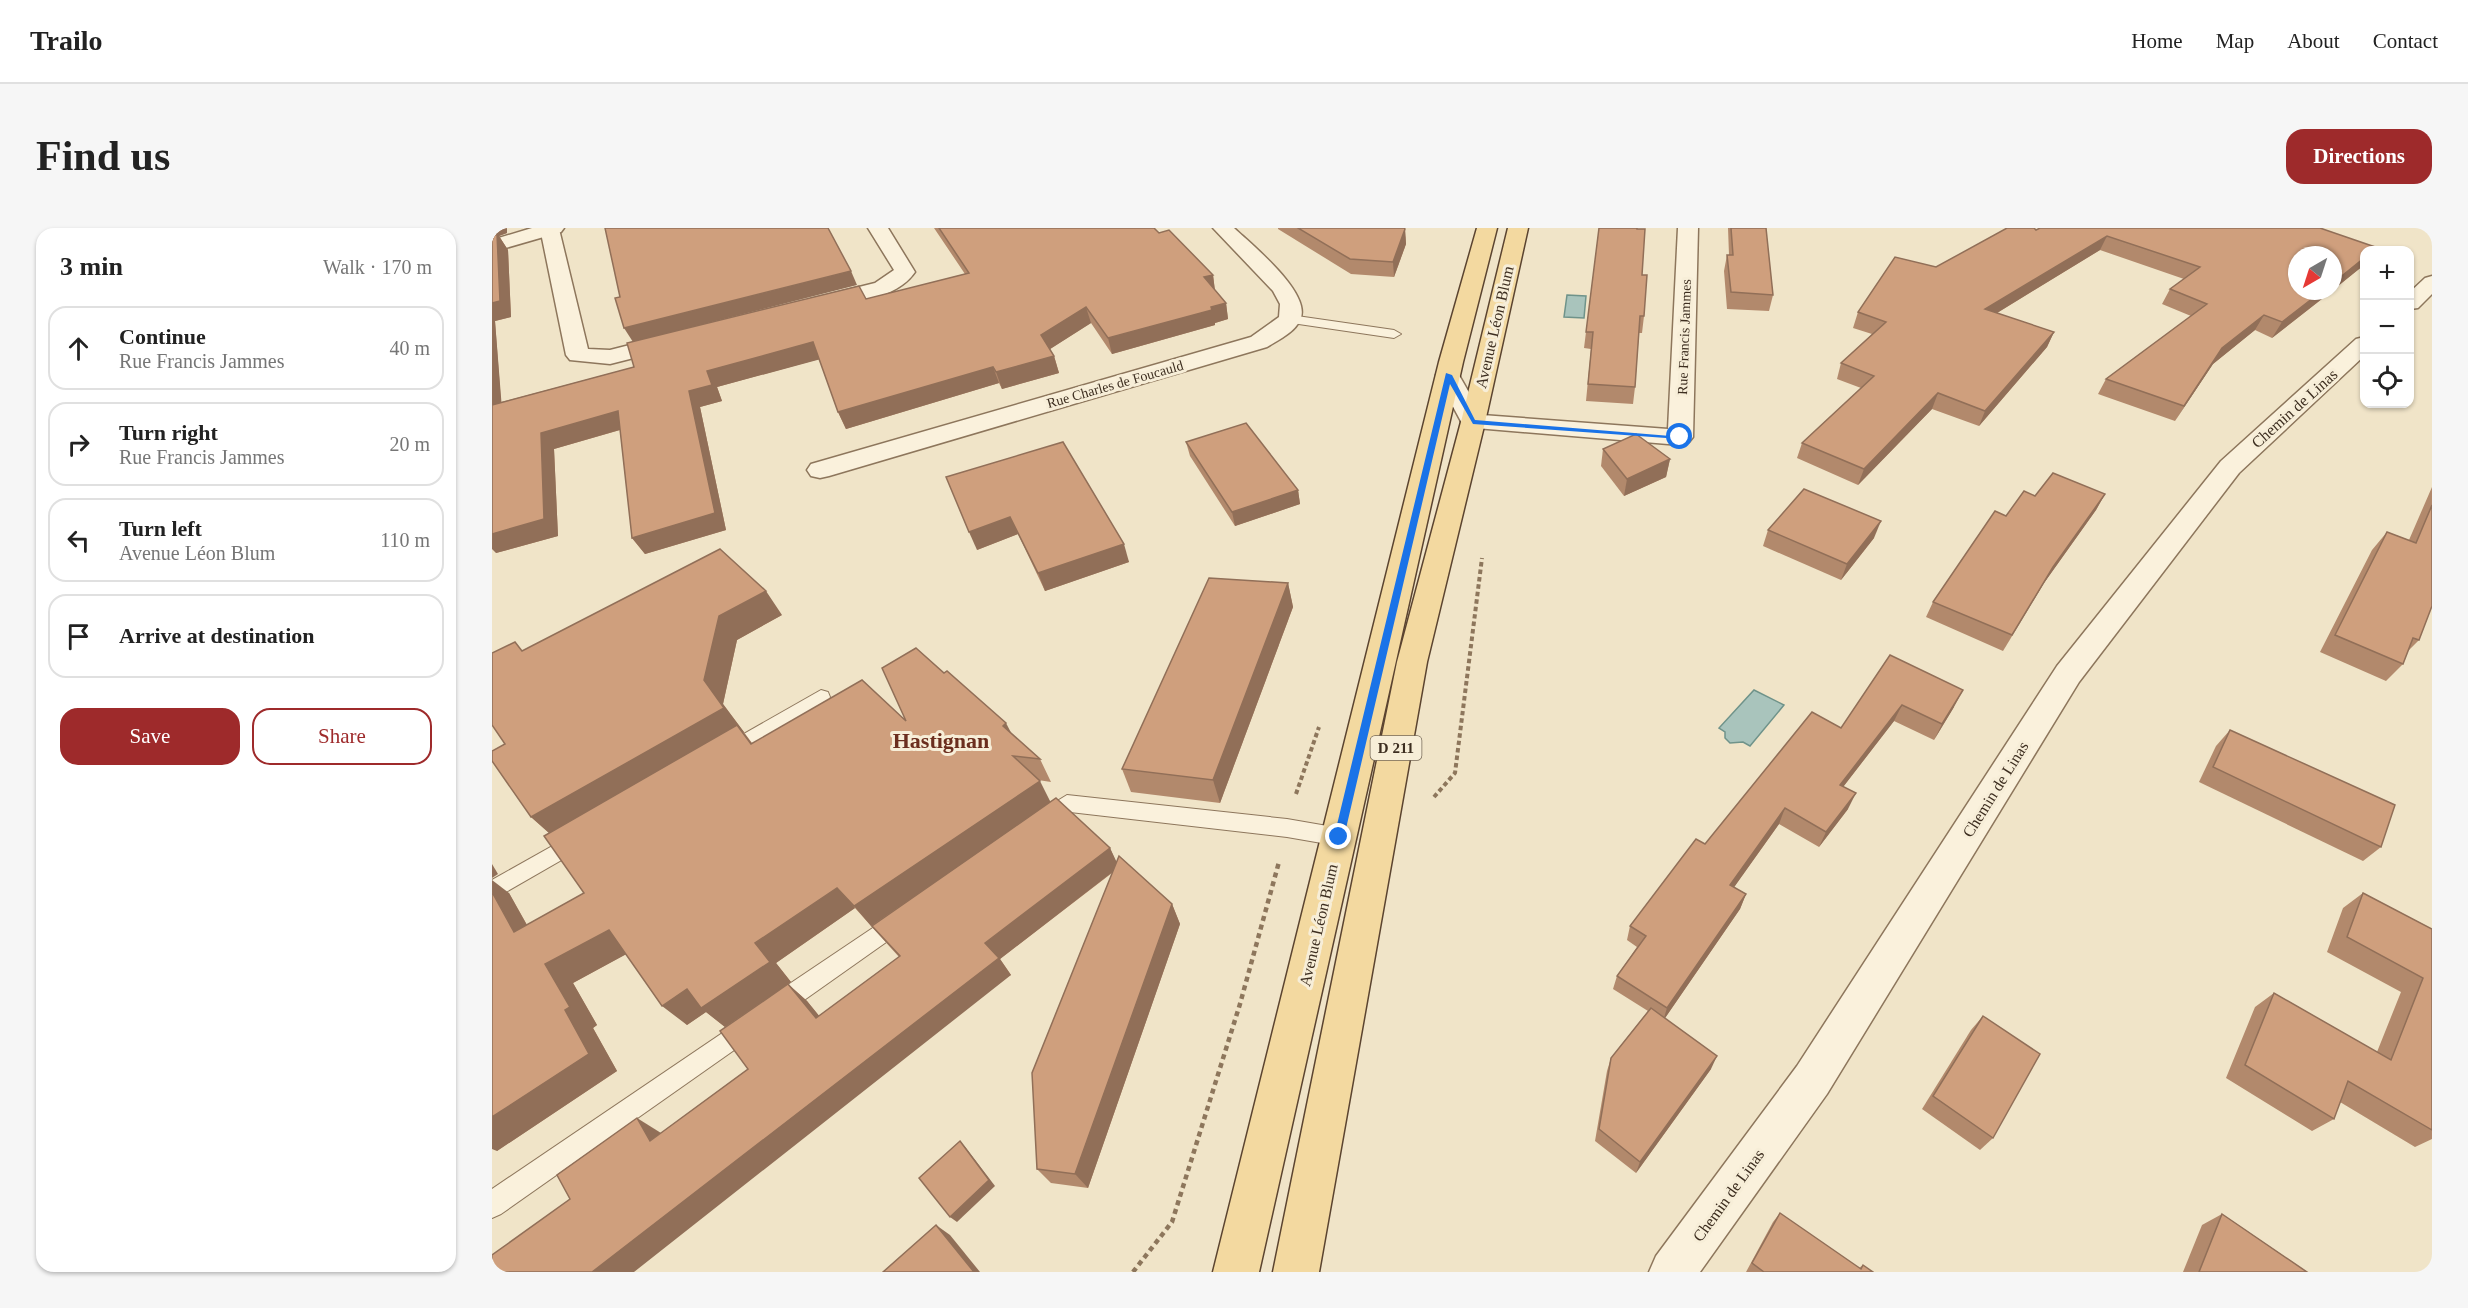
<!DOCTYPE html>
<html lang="en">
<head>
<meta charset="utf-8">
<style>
	:root { --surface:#fff; --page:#f6f6f6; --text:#222; --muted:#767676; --line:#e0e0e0; --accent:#9e2a2b }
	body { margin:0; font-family:Georgia,serif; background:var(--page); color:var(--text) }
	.controls { position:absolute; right:18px; top:18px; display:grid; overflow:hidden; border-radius:12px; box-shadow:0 2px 4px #0004 }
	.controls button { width:54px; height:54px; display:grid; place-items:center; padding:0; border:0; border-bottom:2px solid var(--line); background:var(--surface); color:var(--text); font:30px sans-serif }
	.compass { position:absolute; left:1796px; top:18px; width:54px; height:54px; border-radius:50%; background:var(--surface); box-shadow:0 2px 4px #0004; rotate:219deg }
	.stop { position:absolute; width:18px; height:18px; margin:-14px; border:4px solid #1a73e8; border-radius:50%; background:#fff }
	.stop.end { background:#1a73e8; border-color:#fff; box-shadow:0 2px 6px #0008 }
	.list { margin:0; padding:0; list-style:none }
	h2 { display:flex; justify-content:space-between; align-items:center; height:78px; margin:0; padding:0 24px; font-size:26px }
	h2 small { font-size:20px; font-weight:400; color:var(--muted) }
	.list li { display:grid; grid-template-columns:39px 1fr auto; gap:18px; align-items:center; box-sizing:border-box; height:84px; margin:0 12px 12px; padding:0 12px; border:2px solid var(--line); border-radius:18px }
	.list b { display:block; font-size:22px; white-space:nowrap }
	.list p { margin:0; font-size:20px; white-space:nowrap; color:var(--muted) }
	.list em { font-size:20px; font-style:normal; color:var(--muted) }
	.actions { display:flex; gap:12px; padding:18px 24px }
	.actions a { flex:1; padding:14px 0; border:2px solid var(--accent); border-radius:18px; text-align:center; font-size:21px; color:var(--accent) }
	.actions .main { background:var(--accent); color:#fff }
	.icon { flex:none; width:33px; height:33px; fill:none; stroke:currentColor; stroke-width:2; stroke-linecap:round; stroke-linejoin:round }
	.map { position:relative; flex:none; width:1940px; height:1044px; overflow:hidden; border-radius:18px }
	header { display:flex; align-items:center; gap:36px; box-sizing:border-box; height:84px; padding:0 30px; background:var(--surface); border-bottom:2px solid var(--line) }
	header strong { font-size:28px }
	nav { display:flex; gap:33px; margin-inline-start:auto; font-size:21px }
	.intro { display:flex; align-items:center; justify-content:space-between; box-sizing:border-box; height:144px; padding:0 36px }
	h1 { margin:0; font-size:42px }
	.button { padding:15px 27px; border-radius:18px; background:var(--accent); color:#fff; font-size:21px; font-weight:700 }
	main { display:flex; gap:36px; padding:0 36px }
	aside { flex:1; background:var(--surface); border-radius:18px; box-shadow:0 2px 4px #0004 }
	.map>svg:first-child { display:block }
	.water { fill:#a9c4bc; stroke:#6f938a; stroke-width:1.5 }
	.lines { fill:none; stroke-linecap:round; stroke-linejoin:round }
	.service-casing { stroke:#8d765c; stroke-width:2 }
	.minor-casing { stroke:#8d765c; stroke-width:3 }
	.tertiary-casing { stroke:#8d765c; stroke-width:3 }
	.primary-casing { stroke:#5b4430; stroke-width:3 }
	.path-far1 { stroke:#8d765c; stroke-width:4; stroke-dasharray:4.5 3; stroke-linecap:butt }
	.path { stroke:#8d765c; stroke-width:4.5; stroke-dasharray:5 4; stroke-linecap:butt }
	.service { fill:#faf1dc; fill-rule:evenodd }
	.minor { fill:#faf1dc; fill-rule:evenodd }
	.tertiary { fill:#faf1dc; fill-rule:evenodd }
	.primary { fill:#f3d9a0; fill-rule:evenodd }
	.wall { fill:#b2896c }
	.shaded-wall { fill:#916f58 }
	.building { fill:#cf9f7d; stroke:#916f58; stroke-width:1.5 }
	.route { fill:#1a73e8 }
	.labels { text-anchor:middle; stroke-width:6; stroke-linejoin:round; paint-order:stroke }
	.far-street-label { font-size:14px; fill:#3d2e20; stroke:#f7eed8 }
	.shield { fill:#f7eed8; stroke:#756857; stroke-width:1.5 }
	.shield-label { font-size:15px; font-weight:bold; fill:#3d2e20 }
	.street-label { font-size:16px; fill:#3d2e20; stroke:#f7eed8 }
	.district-label { font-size:22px; font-weight:bold; fill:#6b2e1e; stroke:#f7eed8 }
</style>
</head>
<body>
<header>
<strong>Trailo</strong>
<nav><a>Home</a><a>Map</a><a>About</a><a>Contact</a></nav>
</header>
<div class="intro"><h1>Find us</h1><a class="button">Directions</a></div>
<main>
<aside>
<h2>3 min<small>Walk · 170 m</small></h2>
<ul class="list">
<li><svg class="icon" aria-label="ahead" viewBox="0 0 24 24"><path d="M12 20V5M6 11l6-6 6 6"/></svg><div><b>Continue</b><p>Rue Francis Jammes</p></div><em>40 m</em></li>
<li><svg class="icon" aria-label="right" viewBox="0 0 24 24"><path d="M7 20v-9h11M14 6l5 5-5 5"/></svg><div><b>Turn right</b><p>Rue Francis Jammes</p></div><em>20 m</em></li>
<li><svg class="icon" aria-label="left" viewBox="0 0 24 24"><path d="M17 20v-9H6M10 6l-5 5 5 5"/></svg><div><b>Turn left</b><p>Avenue Léon Blum</p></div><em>110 m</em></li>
<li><svg class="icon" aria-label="arrive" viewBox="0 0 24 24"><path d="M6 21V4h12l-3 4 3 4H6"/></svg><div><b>Arrive at destination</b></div></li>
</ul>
<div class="actions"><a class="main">Save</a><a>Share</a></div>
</aside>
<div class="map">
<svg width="1940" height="1044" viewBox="0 0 1940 1044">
	<rect width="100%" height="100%" fill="#f0e4c8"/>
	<g class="water">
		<path d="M1075,67L1094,68L1092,90L1072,89Z"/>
		<path d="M1262,462L1292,477L1258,518L1251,514L1238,515L1233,510V504L1227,500Z"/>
	</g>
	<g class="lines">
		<defs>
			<g id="service">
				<path d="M798,87L902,102L909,106L902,110L793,94L791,91Z"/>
				<path d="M329,462L336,464L338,469L336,474L241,530L234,533L227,530L224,525L227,520Z"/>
				<path d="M575,567L795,591L847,600L854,603L857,609L854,615L847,618L795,609L578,584C567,591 557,603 544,598L541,592L544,586Z"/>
				<path d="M87,603L94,606L97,612L94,618L0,672V652Z"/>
				<path d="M409,681L417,684L420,691L417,698L291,787L283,790L275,787L271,779L275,771Z"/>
				<path d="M257,787L265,790L269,798L265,806L9,986L0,990V961Z"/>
			</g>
			<g id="minor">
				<path d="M48,0L67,1L96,121L118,122L181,106L189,108L192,113L189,118L118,136L78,132L74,127Z"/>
				<path d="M376,0H396L423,44C404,72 358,75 327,83L319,81L316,76L319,71L383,55L402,42Z"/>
				<path d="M721,0H742C760,17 821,66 808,92C802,105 786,112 775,119L337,248L328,250L319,248L315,242L319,236L759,109L787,89L788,76L781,63Z"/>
				<path d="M1186,0H1206L1201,209L1197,214L1188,217L972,199L944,147L948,142H964L990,187L1176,201Z"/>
				<path d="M1940,48V66L1926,80L1918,81V64L1933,50Z"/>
				<path d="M1872,109V128L1747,245L1587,454L1335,866L1208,1044H1157L1164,1028L1305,838L1565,438L1729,233L1864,111Z"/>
			</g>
			<path id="tertiary" d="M40,0H72L69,4L0,24V12Z"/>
			<g id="primary">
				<path d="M985,0H1005L971,134L767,1044H721L947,134Z"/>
				<path d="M1016,0H1036L993,194L935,434L827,1044H781L905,434L969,194Z"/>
			</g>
		</defs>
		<use href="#service" class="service-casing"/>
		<use href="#minor" class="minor-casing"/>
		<use href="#tertiary" class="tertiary-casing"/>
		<use href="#primary" class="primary-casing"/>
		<g class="path-far1">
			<path d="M804,566L827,499"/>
			<path d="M942,569L963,545L990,330"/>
		</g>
		<path class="path" d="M641,1044L680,994L748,776L787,634"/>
		<use href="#service" class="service"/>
		<use href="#minor" class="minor"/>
		<use href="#tertiary" class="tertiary"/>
		<use href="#primary" class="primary"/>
	</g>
	<g class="wall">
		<path d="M0,0H15V5L7,8L16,22L19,89L3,93L9,174L142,139L135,115L365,57L157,110L374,71L473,46L442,0H662L667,5L721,47L723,63L734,75L736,91L723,95V97L620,126L599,95L558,121L562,128L567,145L510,161L507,155L354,201L346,184L327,131L225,159L230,173L208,179L234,302L153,326L140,310L128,202L62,221L66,308L4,325Z"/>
		<path d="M786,0H912L913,1L914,16L902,49L859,46L786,1Z"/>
		<path d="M1236,0H1274L1281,67L1277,83L1235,81L1232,43L1235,27H1237Z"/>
		<path d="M1544,2L1886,20L1884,22H1872V37L1841,62V27L1805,63H1840L1780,110L1763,102L1721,136L1683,193L1606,166L1614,151L1699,88L1670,76L1678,61L1692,51L1608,22L1505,85L1562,104L1555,119L1487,198L1440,181L1366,257L1305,230L1310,215L1369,160L1345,151L1349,135L1380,106L1361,100L1366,84L1444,39Z"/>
		<path d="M1150,47L1152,88L1150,105H1147L1143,159L1141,176L1094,173L1099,121L1092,120L1094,104Z"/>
		<path d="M571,214L637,334L553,363L526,306L485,322Z"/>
		<path d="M694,214L806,262L808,276L743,298L698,228Z"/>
		<path d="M1111,221L1178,231L1174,249L1132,268L1109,238Z"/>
		<path d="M1940,259V378L1927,412L1916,423L1911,436L1894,453L1828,424L1880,322L1895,304L1917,312Z"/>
		<path d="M1613,266L1604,282L1552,355L1511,423L1434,389L1441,374L1514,288L1543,268Z"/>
		<path d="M1276,302L1382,310L1349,352L1271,318Z"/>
		<path d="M796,355L801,379L728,575L639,564L630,541Z"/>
		<path d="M290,387L245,412L231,476L260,515L414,493L519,506L548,531L559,554L546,552L558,574L618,620L624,634L680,676L688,696L596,960L559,955L545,941L620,645L508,731L519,747L169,905L256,841L296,756L315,773L327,788L407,729L363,680L284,735L299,754L233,799L214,784L195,797L134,726L81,755L105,797L101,800L125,843L5,923L17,665L35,697L92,665L57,605L39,589L13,516L31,423Z"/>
		<path d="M1398,427L1462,479L1442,512L1402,493L1351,559L1356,581L1327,619L1287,596L1242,659L1254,666L1248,681L1173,790L1219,841L1144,945L1103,913L1115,843L1119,830L1156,783L1121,761L1125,748L1145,719L1135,712L1138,698L1213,616L1349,500Z"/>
		<path d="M1738,502L1889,619L1871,633L1707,554L1724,518Z"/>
		<path d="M1871,665L1940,701V911L1923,919L1848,874L1842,891L1820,903L1734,850L1763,779L1782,765L1885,824L1909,764L1835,724L1851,680Z"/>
		<path d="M1491,788L1501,910L1488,922L1430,881L1479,802Z"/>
		<path d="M1288,985L1367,1040L1371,1037L1381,1044H1254L1281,994Z"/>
		<path d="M1730,986L1815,1044H1691L1710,997Z"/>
	</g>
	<g class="shaded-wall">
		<path d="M0,0H15V5L7,8L16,22L19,89L3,93L11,194L0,180Z"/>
		<path d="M913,1L914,16L902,49L901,34Z"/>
		<path d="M1615,8L1608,22L1487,96L1493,81Z"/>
		<path d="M1872,30V37L1841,62V55Z"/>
		<path d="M359,43L365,57L141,114L132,100Z"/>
		<path d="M721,47L723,63L712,49Z"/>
		<path d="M1830,63H1840L1780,110L1790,94Z"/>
		<path d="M734,75L736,91L723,95V97L620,126L616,110Z"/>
		<path d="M594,79L599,95L555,123L549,107Z"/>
		<path d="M1772,87L1763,102L1721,136L1683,193L1730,120Z"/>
		<path d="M1562,104L1555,119L1487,198L1493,183Z"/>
		<path d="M321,114L329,131L225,159L230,173L208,179L234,302L153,326L140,310L197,163L215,143Z"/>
		<path d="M562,128L567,145L510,161L504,144Z"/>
		<path d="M501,139L507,155L354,201L346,184Z"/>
		<path d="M1446,165L1440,181L1366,257L1372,241Z"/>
		<path d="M126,183L138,199L62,221L66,308L4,325L0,321V306L49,205Z"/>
		<path d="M1178,231L1174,249L1132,268L1135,251Z"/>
		<path d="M806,262L808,276L743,298L740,284Z"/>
		<path d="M1613,266L1604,282L1552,355L1511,423L1561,339Z"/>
		<path d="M518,289L526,306L485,322L477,304Z"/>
		<path d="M1389,293L1382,310L1349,352L1355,336Z"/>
		<path d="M632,316L637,334L553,363L546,345Z"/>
		<path d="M796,355L801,379L728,575L721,552Z"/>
		<path d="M274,363L290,387L245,412L231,476L252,504H251L277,538L65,612L39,589L212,452L227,388Z"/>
		<path d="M1471,462L1462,479L1442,512L1450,496Z"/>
		<path d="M1410,477L1402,493L1341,572L1348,557Z"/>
		<path d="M514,495L526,518L511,498Z"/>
		<path d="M548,553L559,575L379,698L362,678Z"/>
		<path d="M1364,565L1356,581L1327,619L1334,604Z"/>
		<path d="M1293,580L1287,596L1233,672L1238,657Z"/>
		<path d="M618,620L627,639L508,731L519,747L142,1044H100L493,715Z"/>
		<path d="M0,636L6,646L0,650Z"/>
		<path d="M0,652L17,665L50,724L22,704L0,664Z"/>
		<path d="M345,660L363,680L284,735L299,754L233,799L214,784L195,797L170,778Z"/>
		<path d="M1254,666L1248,681L1171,793L1175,780Z"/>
		<path d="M680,676L688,696L596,960L583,946Z"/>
		<path d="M117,702L142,722L81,755L105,797L101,800L125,843L5,923L0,921V889L73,782L53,736Z"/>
		<path d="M296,756L315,773L342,806L324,790Z"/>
		<path d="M1225,828L1219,841L1144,945L1148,934Z"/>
		<path d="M145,890L169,905L158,913Z"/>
		<path d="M468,913L474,920L503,958L465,994L458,989Z"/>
		<path d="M444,997L458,1007L488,1044H482Z"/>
	</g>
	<g class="building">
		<path d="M113,0H336L359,43L132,100L123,70L128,69Z"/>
		<path d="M447,0H662L667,5L677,2L721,47L712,49L734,75L719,79L720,82L616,110L594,79L549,107L562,128L504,144L501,139L346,184L321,114L215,143L220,157L197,163L223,285L140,310L126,183L49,205L52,291L0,306V177L142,139L135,115L367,58L374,71L477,45Z"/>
		<path d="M806,0H912L913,1L901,34L858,31Z"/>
		<path d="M1107,0H1145V1H1153L1150,47H1155L1152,88H1148L1143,159L1096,156L1101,104H1094Z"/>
		<path d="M1239,0H1274L1281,67L1239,64L1235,27H1241Z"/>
		<path d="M1515,0H1542L1544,2L1548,0H1828L1886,20L1882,22H1872V30L1841,55V27H1805V63H1830L1790,94L1772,87L1730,120L1692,178L1614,151L1715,76L1678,61L1708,39L1615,8L1493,81L1562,104L1493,183L1446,165L1372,241L1310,215L1382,148L1349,135L1394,94L1366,84L1403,29L1444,39Z"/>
		<path d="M5,6L8,73L0,75V8Z"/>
		<path d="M754,195L806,262L740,284L694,214Z"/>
		<path d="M1144,206L1178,231L1135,251L1111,221Z"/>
		<path d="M571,214L632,316L546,345L518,289L477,304L454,249Z"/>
		<path d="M1561,245L1613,266L1561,339L1520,407L1441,374L1503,283L1514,288L1532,263L1543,268Z"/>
		<path d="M1312,261L1389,293L1355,336L1276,302Z"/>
		<path d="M1940,277V378L1927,412L1921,410L1911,436L1843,407L1895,304L1924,315Z"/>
		<path d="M228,321L274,363L227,388L212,452L232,480L39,589L0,533V523L13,516L0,497V425L23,414L30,423Z"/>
		<path d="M717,350L796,355L721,552L630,541Z"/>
		<path d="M424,420L452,445L455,443L514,495L511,498L548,531L521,528L548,553L362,678L345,660L263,715L278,734L209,780L195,761L170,778L117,702L53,736L78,779L73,782L97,826L0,889V664L22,704L92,665L52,608L245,497L259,516L370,452L414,493L390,440Z"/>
		<path d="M1398,427L1471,462L1450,496L1410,477L1348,557L1364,565L1334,604L1293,580L1238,657L1254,666L1175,780L1125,748L1154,708L1138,698L1204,611L1213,616L1320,484L1349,500Z"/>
		<path d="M1738,502L1903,577L1889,619L1721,539Z"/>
		<path d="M564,570L618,620L493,715L507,730L100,1044H4L0,1036V1027L78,971L65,947L145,890L158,913L256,841L228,803L296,756L324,790L408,728L380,698Z"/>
		<path d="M627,628L680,676L583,946L545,941L540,845Z"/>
		<path d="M1871,665L1940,701V902L1856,853L1842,891L1753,837L1782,765L1899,832L1931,750L1855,709Z"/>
		<path d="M1159,780L1225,828L1148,934L1107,901L1119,830Z"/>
		<path d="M1491,788L1548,826L1501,910L1441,868Z"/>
		<path d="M468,913L497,952L458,989L427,950Z"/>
		<path d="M1288,985L1369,1041L1371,1037L1381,1044H1272L1260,1035Z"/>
		<path d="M1730,986L1815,1044H1707Z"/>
		<path d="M444,997L482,1044H391Z"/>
	</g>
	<path class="route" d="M954,145L960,147L983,192L1191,209L1188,211L981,196L958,156L852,609L847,613L842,609Z"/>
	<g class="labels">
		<g class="far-street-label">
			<text transform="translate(1192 109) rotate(-88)" y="5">Rue Francis Jammes</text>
			<text transform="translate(623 156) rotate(-16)" y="5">Rue Charles de Foucauld</text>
		</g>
		<rect class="shield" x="878.5" y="508" width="51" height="24" rx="4.5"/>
		<g class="shield-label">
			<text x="904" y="525">D 211</text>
		</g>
		<g class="street-label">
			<text transform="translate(1002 99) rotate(-77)" y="6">Avenue Léon Blum</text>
			<text transform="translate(1802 180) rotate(-42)" y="6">Chemin de Linas</text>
			<text transform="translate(1503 561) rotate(-58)" y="6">Chemin de Linas</text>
			<text transform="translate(826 697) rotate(-77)" y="6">Avenue Léon Blum</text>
			<text transform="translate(1236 967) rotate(-54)" y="6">Chemin de Linas</text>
		</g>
		<g class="district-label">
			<text x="449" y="520">Hastignan</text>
		</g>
	</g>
</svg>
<div class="controls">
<button>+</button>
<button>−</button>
<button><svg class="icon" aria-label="locate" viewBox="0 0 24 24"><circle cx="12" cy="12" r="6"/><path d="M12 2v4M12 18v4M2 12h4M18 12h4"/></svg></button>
</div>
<svg class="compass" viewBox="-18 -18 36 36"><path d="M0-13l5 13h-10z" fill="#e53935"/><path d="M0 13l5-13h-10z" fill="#767676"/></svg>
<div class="stop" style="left:1188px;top:209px"></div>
<div class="stop end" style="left:847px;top:609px"></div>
</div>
</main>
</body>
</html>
